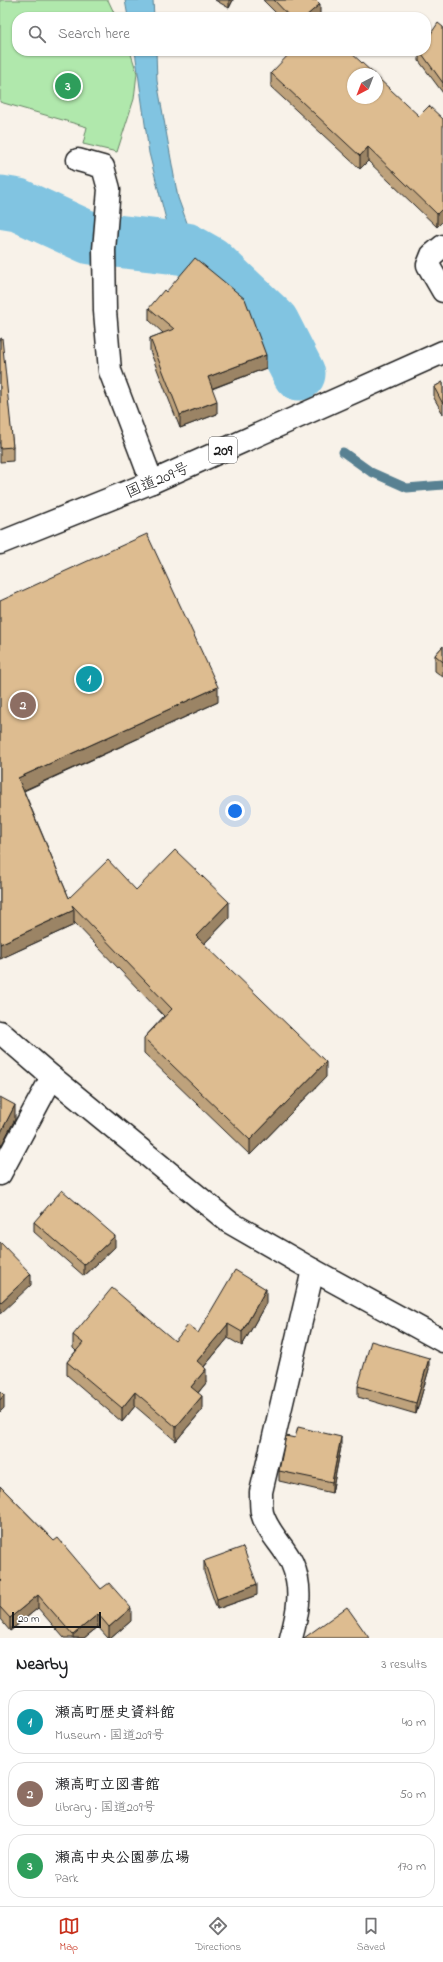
<!DOCTYPE html>
<html lang="en">
<head>
<meta charset="utf-8">
<style>
	:root { --surface:#fff; --page:#f6f6f6; --text:#202124; --muted:#757577; --line:#e0e0e0; --accent:#c8321e }
	body { margin:0; font-family:"Indie Flower","Klee One",sans-serif; background:var(--page); color:var(--text) }
	.compass { position:absolute; left:347px; top:68px; width:36px; height:36px; border-radius:50%; background:var(--surface); box-shadow:0 1px 3px #0004; rotate:222deg }
	.scale { position:absolute; left:12px; bottom:10px; width:89px; box-sizing:border-box; padding-left:4px; border:2px solid #1c1c1c; border-top:0; font-size:11px; line-height:14px; white-space:nowrap; color:#1c1c1c; -webkit-text-stroke:3px #fff; paint-order:stroke }
	.you { position:absolute; left:235px; top:811px; width:14px; height:14px; margin:-10px; border:3px solid #fff; border-radius:50%; background:#1a73e8; box-shadow:0 0 0 6px #1a73e833 }
	.badge { display:grid; place-items:center; width:26px; height:26px; border-radius:50%; background:var(--accent); color:#fff; font-size:13px; font-weight:700 }
	.pin { position:absolute; translate:-50% -50%; border:2px solid #fff; box-shadow:0 1px 4px #0006 }
	.list { margin:0; padding:0; list-style:none }
	h2 { display:flex; justify-content:space-between; align-items:center; height:52px; margin:0; padding:0 16px; font-size:17px }
	h2 small { font-size:13px; font-weight:400; color:var(--muted) }
	.list li { display:grid; grid-template-columns:26px 1fr auto; gap:12px; align-items:center; box-sizing:border-box; height:64px; margin:0 8px 8px; padding:0 8px; border:1px solid var(--line); border-radius:16px }
	.list b { display:block; font-size:15px; white-space:nowrap }
	.list p { margin:0; font-size:13px; white-space:nowrap; color:var(--muted) }
	.list em { font-size:13px; font-style:normal; color:var(--muted) }
	.icon { flex:none; width:22px; height:22px; fill:none; stroke:currentColor; stroke-width:2; stroke-linecap:round; stroke-linejoin:round }
	.map { position:relative; flex:none; width:443px; height:1638px; overflow:hidden }
	.search { position:absolute; background:var(--surface); box-shadow:0 1px 3px #0004; left:12px; right:12px; top:12px; height:44px; display:flex; align-items:center; gap:10px; box-sizing:border-box; padding:0 14px; border-radius:16px; color:var(--muted); font-size:15px }
	.sheet { height:268px; background:var(--surface) }
	nav { display:flex; justify-content:space-around; align-items:center; box-sizing:border-box; height:56px; border-top:1px solid var(--line); background:var(--surface); font-size:11px; color:var(--muted) }
	nav a { display:grid; justify-items:center; gap:2px }
	nav .on { color:var(--accent) }
	.map>svg:first-child { display:block }
	.green { fill:#b0e8ac; stroke:#668264 }
	.water { fill:#81c4e1; stroke:#598192 }
	.lines { fill:none; stroke-linecap:round; stroke-linejoin:round }
	.stream { stroke:#598192; stroke-width:9 }
	.river { stroke:#81c4e1; stroke-width:53 }
	.street-casing { stroke:#1c1c1c; stroke-width:25 }
	.secondary-casing { stroke:#1c1c1c; stroke-width:25 }
	.highway-casing { stroke:#1c1c1c; stroke-width:25 }
	.street { stroke:#fff; stroke-width:22 }
	.secondary { stroke:#fff; stroke-width:22 }
	.highway { stroke:#fff; stroke-width:22 }
	.wall { fill:#bea27c; stroke:#1c1c1c }
	.shaded-wall { fill:#9b8465; stroke:#1c1c1c }
	.building { fill:#ddbc90; stroke:#1c1c1c }
	.labels { text-anchor:middle; stroke-width:4; stroke-linejoin:round; paint-order:stroke }
	.shield { fill:#fff; stroke:#606060; stroke-width:1 }
	.shield-label { font-size:15px; font-weight:bold; fill:#1c1c1c }
	.street-label { font-size:16px; fill:#1c1c1c; stroke:#fff }
</style>
</head>
<body>
<div class="map">
<svg width="443" height="1638" viewBox="0 0 443 1638">
	<rect width="100%" height="100%" fill="#f8f2e9"/>
	<filter id="ink" filterUnits="userSpaceOnUse"><feTurbulence type="fractalNoise" baseFrequency=".025" numOctaves="2"/><feDisplacementMap in="SourceGraphic" scale="8" xChannelSelector="R" yChannelSelector="G"/><feConvolveMatrix kernelMatrix="1 2 1 2 8 2 1 2 1" color-interpolation-filters="sRGB"/></filter>
	<g filter="url(#ink)">
		<path class="green" d="M0,0H108L116,17H17V51H130L137,73L134,99L117,152L83,144L87,127L0,102Z"/>
		<g class="water">
			<path d="M125,0H153L154,17H128Z"/>
			<path d="M135,51H156L157,81L178,198L190,231L171,239L149,153Z"/>
		</g>
		<g class="lines">
			<path class="stream" d="M343,452L371,472L407,488L443,485"/>
			<path class="river" d="M0,202L18,205L90,238L186,249L209,262L273,323L299,374"/>
			<defs>
				<g id="street">
					<path d="M443,246L432,255L428,265L443,291"/>
					<path d="M0,1032L52,1077L229,1222L313,1270L443,1341"/>
					<path d="M0,1174L52,1077"/>
					<path d="M291,1638C298,1613 303,1588 292,1563C284,1546 267,1532 262,1513C261,1507 261,1499 261,1492L313,1270"/>
				</g>
				<path id="secondary" d="M78,160L103,167L109,189L104,250L105,311L110,371L152,482"/>
				<path id="highway" d="M0,543L152,482L443,352"/>
			</defs>
			<use href="#street" class="street-casing"/>
			<use href="#secondary" class="secondary-casing"/>
			<use href="#highway" class="highway-casing"/>
			<use href="#street" class="street"/>
			<use href="#secondary" class="secondary"/>
			<use href="#highway" class="highway"/>
		</g>
		<g class="wall">
			<path d="M215,0H233L229,8Z"/>
			<path d="M263,0H316L320,15L318,17H280Z"/>
			<path d="M443,27V93L419,61V51H426Z"/>
			<path d="M271,73L419,116L443,119L437,227L368,161L360,169L271,87Z"/>
			<path d="M149,308L266,368L212,389L217,414L180,428L150,351V338L163,333L149,320Z"/>
			<path d="M0,339L13,447V461L0,462Z"/>
			<path d="M443,382V414L434,398V387Z"/>
			<path d="M0,601L218,702L24,791L69,898L136,890L229,918L204,944L326,1077L250,1155L144,1053V1038L164,1016L74,922V925L0,959Z"/>
			<path d="M443,646V677L435,671V655Z"/>
			<path d="M34,1222L115,1247L84,1276L34,1232Z"/>
			<path d="M266,1303L242,1346L228,1338L204,1367L206,1383L198,1393L202,1410L176,1441L135,1406L122,1422L67,1375V1362L76,1351L73,1348V1335L175,1341L198,1333Z"/>
			<path d="M429,1369L416,1414L358,1397V1386Z"/>
			<path d="M341,1447L332,1493L279,1481V1471Z"/>
			<path d="M0,1486L101,1589L131,1621L111,1638H108L98,1627L84,1638H64L38,1608L10,1631L0,1619Z"/>
			<path d="M204,1561L257,1595L217,1609L204,1572Z"/>
		</g>
		<g class="shaded-wall">
			<path d="M229,0H233L229,8Z"/>
			<path d="M320,4V15L318,17H305Z"/>
			<path d="M368,147V161L360,169V156Z"/>
			<path d="M443,208V221L437,227V214Z"/>
			<path d="M266,355V368L208,390V377Z"/>
			<path d="M217,401V414L180,428V415Z"/>
			<path d="M218,687V702L18,793V778Z"/>
			<path d="M229,902V918L196,952V936Z"/>
			<path d="M74,910V925L0,959V944Z"/>
			<path d="M326,1062V1077L250,1155V1140Z"/>
			<path d="M15,1105V1119L0,1148V1134Z"/>
			<path d="M115,1236V1247L84,1276V1265Z"/>
			<path d="M31,1274V1285L0,1314V1303Z"/>
			<path d="M266,1289V1303L242,1346V1332Z"/>
			<path d="M228,1324V1338L197,1375V1361Z"/>
			<path d="M429,1358V1369L416,1414V1403Z"/>
			<path d="M206,1369V1383L191,1401V1387Z"/>
			<path d="M135,1392V1406L122,1422V1408Z"/>
			<path d="M4,1395V1408L0,1412V1400Z"/>
			<path d="M202,1396V1410L176,1441V1427Z"/>
			<path d="M341,1437V1447L332,1493V1482Z"/>
			<path d="M257,1584V1595L217,1609V1599Z"/>
			<path d="M38,1595V1608L10,1631V1618Z"/>
			<path d="M131,1608V1621L111,1638H109V1627Z"/>
			<path d="M98,1614V1627L84,1638H73V1635Z"/>
		</g>
		<g class="building">
			<path d="M274,0H316L320,4L305,17H290Z"/>
			<path d="M438,23L443,27V83L420,51H426V41Z"/>
			<path d="M292,51H349L374,74H353V98H377V77L419,116L429,106L443,119V208L437,214L368,147L360,156L271,73Z"/>
			<path d="M195,258L245,299L266,355L208,377L217,401L180,415L150,338L174,329L149,308L164,290L166,292Z"/>
			<path d="M2,338L13,447L0,448V339Z"/>
			<path d="M443,382V404L434,387Z"/>
			<path d="M147,534L218,687L18,778L69,898L108,860L136,890L175,850L229,902L196,936L326,1062L250,1140L144,1038L172,1009L72,905L74,910L0,944V601Z"/>
			<path d="M443,646V662L435,655Z"/>
			<path d="M0,1097L15,1105L0,1134Z"/>
			<path d="M62,1190L115,1236L84,1265L34,1222Z"/>
			<path d="M0,1242L31,1274L0,1303Z"/>
			<path d="M235,1270L266,1289L242,1332L228,1324L197,1361L206,1369L191,1387L202,1396L176,1427L135,1392L122,1408L67,1362L83,1343L73,1335L112,1288L175,1341L188,1325L198,1333Z"/>
			<path d="M371,1341L429,1358L416,1403L358,1386Z"/>
			<path d="M0,1391L4,1395L0,1400Z"/>
			<path d="M298,1427L341,1437L332,1482L279,1471L286,1436L295,1438Z"/>
			<path d="M0,1486L54,1541L58,1538L101,1589L109,1583L131,1608L109,1627L98,1614L73,1635L38,1595L10,1618L0,1607V1582L2,1581L0,1579Z"/>
			<path d="M243,1547L257,1584L217,1599L204,1561Z"/>
			<path d="M347,1607L369,1638H304Z"/>
		</g>
	</g>
	<g class="labels">
		<rect class="shield" x="209" y="437" width="28" height="26" rx="3"/>
		<g class="shield-label">
			<text x="223" y="455">209</text>
		</g>
		<g class="street-label">
			<text transform="translate(157 479) rotate(-23)" y="6">国道209号</text>
		</g>
	</g>
</svg>
<svg class="compass" viewBox="-18 -18 36 36"><path d="M0-13l5 13h-10z" fill="#e53935"/><path d="M0 13l5-13h-10z" fill="#757577"/></svg>
<div class="scale">20 m</div>
<div class="you"></div>
<div class="pin badge" style="left:89px;top:679px;background:#0f9aa8">1</div>
<div class="pin badge" style="left:23px;top:705px;background:#8d6e63">2</div>
<div class="pin badge" style="left:68px;top:86px;background:#2e9e5b">3</div>
<div class="search"><svg class="icon" aria-label="search" viewBox="0 0 24 24"><circle cx="10" cy="10" r="6"/><path d="M15 15l6 6"/></svg>Search here</div>
</div>
<section class="sheet">
<h2>Nearby<small>3 results</small></h2>
<ul class="list">
<li><span class="badge" style="background:#0f9aa8">1</span><div><b>瀬高町歴史資料館</b><p>Museum · 国道209号</p></div><em>40 m</em></li>
<li><span class="badge" style="background:#8d6e63">2</span><div><b>瀬高町立図書館</b><p>Library · 国道209号</p></div><em>50 m</em></li>
<li><span class="badge" style="background:#2e9e5b">3</span><div><b>瀬高中央公園夢広場</b><p>Park</p></div><em>170 m</em></li>
</ul>
</section>
<nav>
<a class="on"><svg class="icon" aria-label="map" viewBox="0 0 24 24"><path d="M3 6l6-2 6 2 6-2v14l-6 2-6-2-6 2zM9 4v14M15 6v14"/></svg>Map</a>
<a><svg class="icon" aria-label="directions" viewBox="0 0 24 24"><path d="M12 3l9 9-9 9-9-9zM9 14v-3h6M13 9l2 2-2 2"/></svg>Directions</a>
<a><svg class="icon" aria-label="saved" viewBox="0 0 24 24"><path d="M7 4h10v16l-5-4-5 4z"/></svg>Saved</a>
</nav>
</body>
</html>
